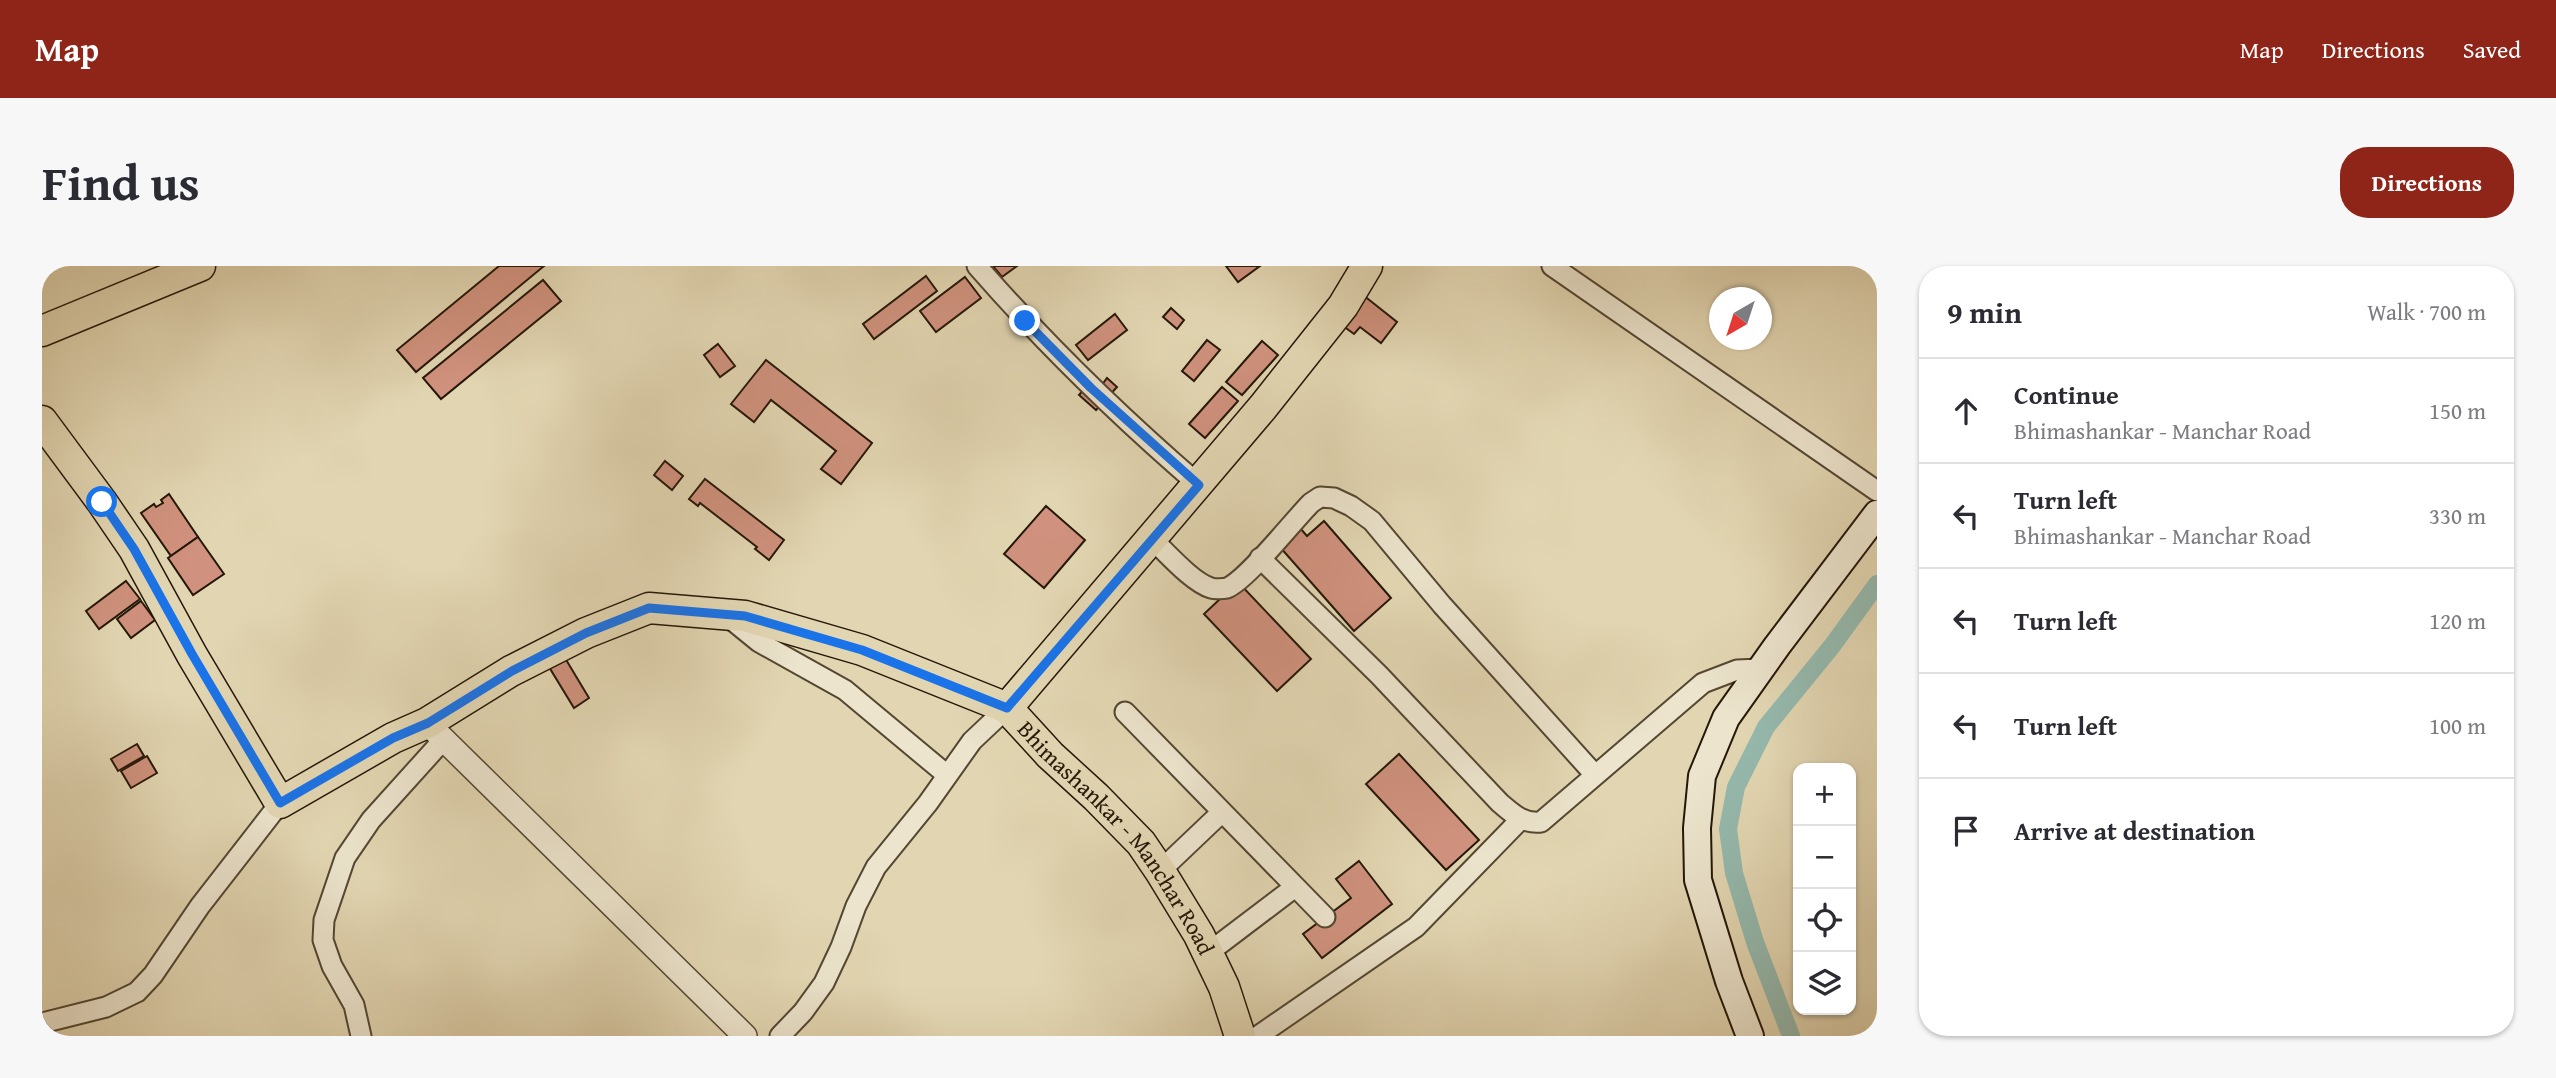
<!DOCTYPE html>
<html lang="en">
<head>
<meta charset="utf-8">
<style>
	:root { --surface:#fff; --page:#f7f7f7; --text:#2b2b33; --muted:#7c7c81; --line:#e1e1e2; --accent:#8f2418 }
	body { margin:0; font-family:"Gentium Book Plus",serif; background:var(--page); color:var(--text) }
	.controls { position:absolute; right:21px; bottom:21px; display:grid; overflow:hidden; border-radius:14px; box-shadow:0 2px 5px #0004 }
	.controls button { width:63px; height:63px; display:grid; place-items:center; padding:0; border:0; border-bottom:2px solid var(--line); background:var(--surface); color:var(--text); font:35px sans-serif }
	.compass { position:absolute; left:1667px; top:21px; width:63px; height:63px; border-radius:50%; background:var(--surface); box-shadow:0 2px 5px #0004; rotate:219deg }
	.stop { position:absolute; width:21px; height:21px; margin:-16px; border:5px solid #1a73e8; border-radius:50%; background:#fff }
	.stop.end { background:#1a73e8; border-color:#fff; box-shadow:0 2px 7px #0008 }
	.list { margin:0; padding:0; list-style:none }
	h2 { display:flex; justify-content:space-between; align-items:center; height:91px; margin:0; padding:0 28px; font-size:30px }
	h2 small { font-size:23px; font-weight:400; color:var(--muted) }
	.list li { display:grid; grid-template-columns:46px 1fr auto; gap:21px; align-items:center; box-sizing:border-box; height:105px; padding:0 28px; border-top:2px solid var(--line) }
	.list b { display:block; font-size:26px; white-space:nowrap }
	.list p { margin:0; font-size:23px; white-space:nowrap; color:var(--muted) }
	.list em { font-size:23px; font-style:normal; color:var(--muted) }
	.icon { flex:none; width:38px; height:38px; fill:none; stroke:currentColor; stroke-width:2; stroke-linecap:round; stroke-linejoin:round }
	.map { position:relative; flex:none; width:1835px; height:770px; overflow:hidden; border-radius:28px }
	header { display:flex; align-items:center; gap:42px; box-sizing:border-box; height:98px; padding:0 35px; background:var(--accent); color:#fff }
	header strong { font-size:33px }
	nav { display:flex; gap:38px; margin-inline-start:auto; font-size:24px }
	.intro { display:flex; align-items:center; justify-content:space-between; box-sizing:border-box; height:168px; padding:0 42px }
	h1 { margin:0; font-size:49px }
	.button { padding:18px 32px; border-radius:28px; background:var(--accent); color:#fff; font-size:24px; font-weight:700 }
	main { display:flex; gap:42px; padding:0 42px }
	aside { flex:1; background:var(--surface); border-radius:28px; box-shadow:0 2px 5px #0004 }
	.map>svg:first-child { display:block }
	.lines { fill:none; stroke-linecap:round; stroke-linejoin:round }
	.canal { stroke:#95b9ad; stroke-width:18 }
	.building { fill:#d0927e; stroke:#251708; stroke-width:2 }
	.minor-casing { stroke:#544732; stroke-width:23 }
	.tertiary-casing { stroke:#544732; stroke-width:26 }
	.secondary-casing { stroke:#251708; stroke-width:30 }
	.primary-casing { stroke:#251708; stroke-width:33 }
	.minor { stroke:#ece4cd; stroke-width:19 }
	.tertiary { stroke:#ece4cd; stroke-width:23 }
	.secondary { stroke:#ece4cd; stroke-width:26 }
	.primary { stroke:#e2d6b2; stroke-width:30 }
	.route { stroke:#1a73e8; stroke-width:9 }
	.labels { text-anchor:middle; stroke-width:6; stroke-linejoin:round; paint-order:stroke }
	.street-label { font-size:23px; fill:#251708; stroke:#ece4cd }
</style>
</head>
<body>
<header>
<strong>Map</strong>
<nav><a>Map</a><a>Directions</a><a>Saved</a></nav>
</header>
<div class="intro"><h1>Find us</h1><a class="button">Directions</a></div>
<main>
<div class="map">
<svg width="1835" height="770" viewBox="0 0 1835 770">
	<rect width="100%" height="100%" fill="#e2d6b2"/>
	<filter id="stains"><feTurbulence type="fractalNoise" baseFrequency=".00286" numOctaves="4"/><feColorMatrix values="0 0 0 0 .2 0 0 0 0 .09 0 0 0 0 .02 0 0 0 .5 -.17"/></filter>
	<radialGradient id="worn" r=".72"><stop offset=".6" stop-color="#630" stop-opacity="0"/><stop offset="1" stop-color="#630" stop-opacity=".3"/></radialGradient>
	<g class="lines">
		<path class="canal" d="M1749,770L1713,676L1692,607L1686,563L1694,521L1724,461L1790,380L1835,318"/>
	</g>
	<g class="building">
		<path d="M457,0H502L374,106L355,84Z"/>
		<path d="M951,0H975L960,11Z"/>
		<path d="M1184,0H1218L1196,16Z"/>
		<path d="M884,10L895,25L832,73L821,58Z"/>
		<path d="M923,11L939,32L894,66L878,45Z"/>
		<path d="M501,14L519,35L399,133L381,112Z"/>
		<path d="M1316,25L1355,56L1339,77L1318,61L1312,68L1293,54Z"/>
		<path d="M1129,42L1142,54L1135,63L1121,51Z"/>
		<path d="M1073,48L1085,64L1046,94L1034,79Z"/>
		<path d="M1165,74L1178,84L1152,115L1140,105Z"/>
		<path d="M1220,75L1236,89L1200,129L1184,116Z"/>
		<path d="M676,78L693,100L678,111L662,89Z"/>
		<path d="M724,94L830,177L799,218L779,203L794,185L729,134L712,156L689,138Z"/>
		<path d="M1065,112L1075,121L1054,144L1037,129L1051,113L1059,120Z"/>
		<path d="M1180,121L1196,135L1163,172L1147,158Z"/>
		<path d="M623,195L641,210L630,224L612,209Z"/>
		<path d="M663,213L742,274L727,294L713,283L715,281L658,237L656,240L647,233Z"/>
		<path d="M127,228L156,271L129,290L99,247L112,238L114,241L121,237L119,234Z"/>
		<path d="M1004,240L1043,274L1002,322L962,288Z"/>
		<path d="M1251,254L1265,270L1282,255L1349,332L1312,365L1230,272Z"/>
		<path d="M156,271L182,308L151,329L126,292Z"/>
		<path d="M84,315L98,333L57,363L44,345Z"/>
		<path d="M1196,316L1269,393L1235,425L1162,348Z"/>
		<path d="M99,335L113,354L89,372L75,353Z"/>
		<path d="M520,387L547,432L532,442L504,396Z"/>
		<path d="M95,478L102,490L76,505L69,493Z"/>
		<path d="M1357,488L1437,574L1404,604L1324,518Z"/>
		<path d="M105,490L115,507L89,522L79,505Z"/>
		<path d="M1317,595L1350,638L1280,692L1261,668L1309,632L1294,613Z"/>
	</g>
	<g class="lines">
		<defs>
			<g id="minor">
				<path d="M935,0C1004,79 1078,151 1157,219"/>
				<path d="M1510,0L1835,225"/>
				<path d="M1110,273C1125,287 1150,316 1169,322C1172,323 1181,323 1185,322C1205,314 1251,255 1269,237L1278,231L1292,232L1309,240L1330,255L1400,339L1553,509"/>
				<path d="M1218,292L1337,409L1458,537C1471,548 1481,558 1499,556L1661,417L1695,404L1718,403"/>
				<path d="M685,350L717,376L803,424L905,509"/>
				<path d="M1083,446L1283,651"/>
				<path d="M1118,605L1179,547"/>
				<path d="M1166,687L1253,621"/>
				<path d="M0,757L64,741L95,726L111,709L158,640L238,537"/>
				<path d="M319,770L312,739L290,700L281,674L282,654L303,592L329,554L402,473"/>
				<path d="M738,770L761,746L782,717L799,681L814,640L834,601L886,537L930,475L965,442"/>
				<path d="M1216,770L1374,661L1479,553"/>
			</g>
			<path id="tertiary" d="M385,457L703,770"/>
			<path id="secondary" d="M1708,770L1687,715L1656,614L1655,562L1660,510L1684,452L1735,380L1835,248"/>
			<g id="primary">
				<path d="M0,65L158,0"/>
				<path id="s1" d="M0,155L60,236L92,283L150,389L238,537L351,472L385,457L469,405L544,367L607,342L703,350L820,384L965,442L1008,489L1054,531L1099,577L1118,605L1157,669L1182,721L1198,770"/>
				<path d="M965,442L1221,141L1301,40L1325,0"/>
			</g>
		</defs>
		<use href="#minor" class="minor-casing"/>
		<use href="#tertiary" class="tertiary-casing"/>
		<use href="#secondary" class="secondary-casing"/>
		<use href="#primary" class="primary-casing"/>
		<use href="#minor" class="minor"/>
		<use href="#tertiary" class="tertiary"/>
		<use href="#secondary" class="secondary"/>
		<use href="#primary" class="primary"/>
	</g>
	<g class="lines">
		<path class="route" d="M60,236L92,283L150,388L238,537L351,472L386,457L470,405L544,367L607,342L703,350L820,384L965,442L1157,219L1049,122L983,55"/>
	</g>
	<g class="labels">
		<g class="street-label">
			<text dy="8" stroke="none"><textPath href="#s1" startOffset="1414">Bhimashankar - Manchar Road</textPath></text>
		</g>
	</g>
	<rect width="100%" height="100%" filter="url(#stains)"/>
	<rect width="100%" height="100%" fill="url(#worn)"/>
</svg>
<div class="controls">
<button>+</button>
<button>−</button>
<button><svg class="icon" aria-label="locate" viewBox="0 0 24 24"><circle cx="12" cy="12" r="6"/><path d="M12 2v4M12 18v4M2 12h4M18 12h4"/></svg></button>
<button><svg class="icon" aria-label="layers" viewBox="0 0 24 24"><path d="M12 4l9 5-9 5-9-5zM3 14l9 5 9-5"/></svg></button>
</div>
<svg class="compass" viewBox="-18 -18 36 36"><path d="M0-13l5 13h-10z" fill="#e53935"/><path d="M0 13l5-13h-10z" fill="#7c7c81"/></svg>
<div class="stop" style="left:60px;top:236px"></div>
<div class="stop end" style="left:983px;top:55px"></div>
</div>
<aside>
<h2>9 min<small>Walk · 700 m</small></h2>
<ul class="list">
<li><svg class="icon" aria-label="ahead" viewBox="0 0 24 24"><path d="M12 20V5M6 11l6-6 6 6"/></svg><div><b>Continue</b><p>Bhimashankar - Manchar Road</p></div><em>150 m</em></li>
<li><svg class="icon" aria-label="left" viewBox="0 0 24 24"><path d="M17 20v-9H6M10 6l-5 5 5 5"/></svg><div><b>Turn left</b><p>Bhimashankar - Manchar Road</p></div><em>330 m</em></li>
<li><svg class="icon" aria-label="left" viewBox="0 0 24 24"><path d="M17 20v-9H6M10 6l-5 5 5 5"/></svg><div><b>Turn left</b></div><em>120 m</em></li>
<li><svg class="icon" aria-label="left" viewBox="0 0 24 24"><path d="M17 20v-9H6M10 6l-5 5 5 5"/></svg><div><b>Turn left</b></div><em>100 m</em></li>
<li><svg class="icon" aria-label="arrive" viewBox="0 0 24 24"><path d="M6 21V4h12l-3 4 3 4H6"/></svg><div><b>Arrive at destination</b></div></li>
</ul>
</aside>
</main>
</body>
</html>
